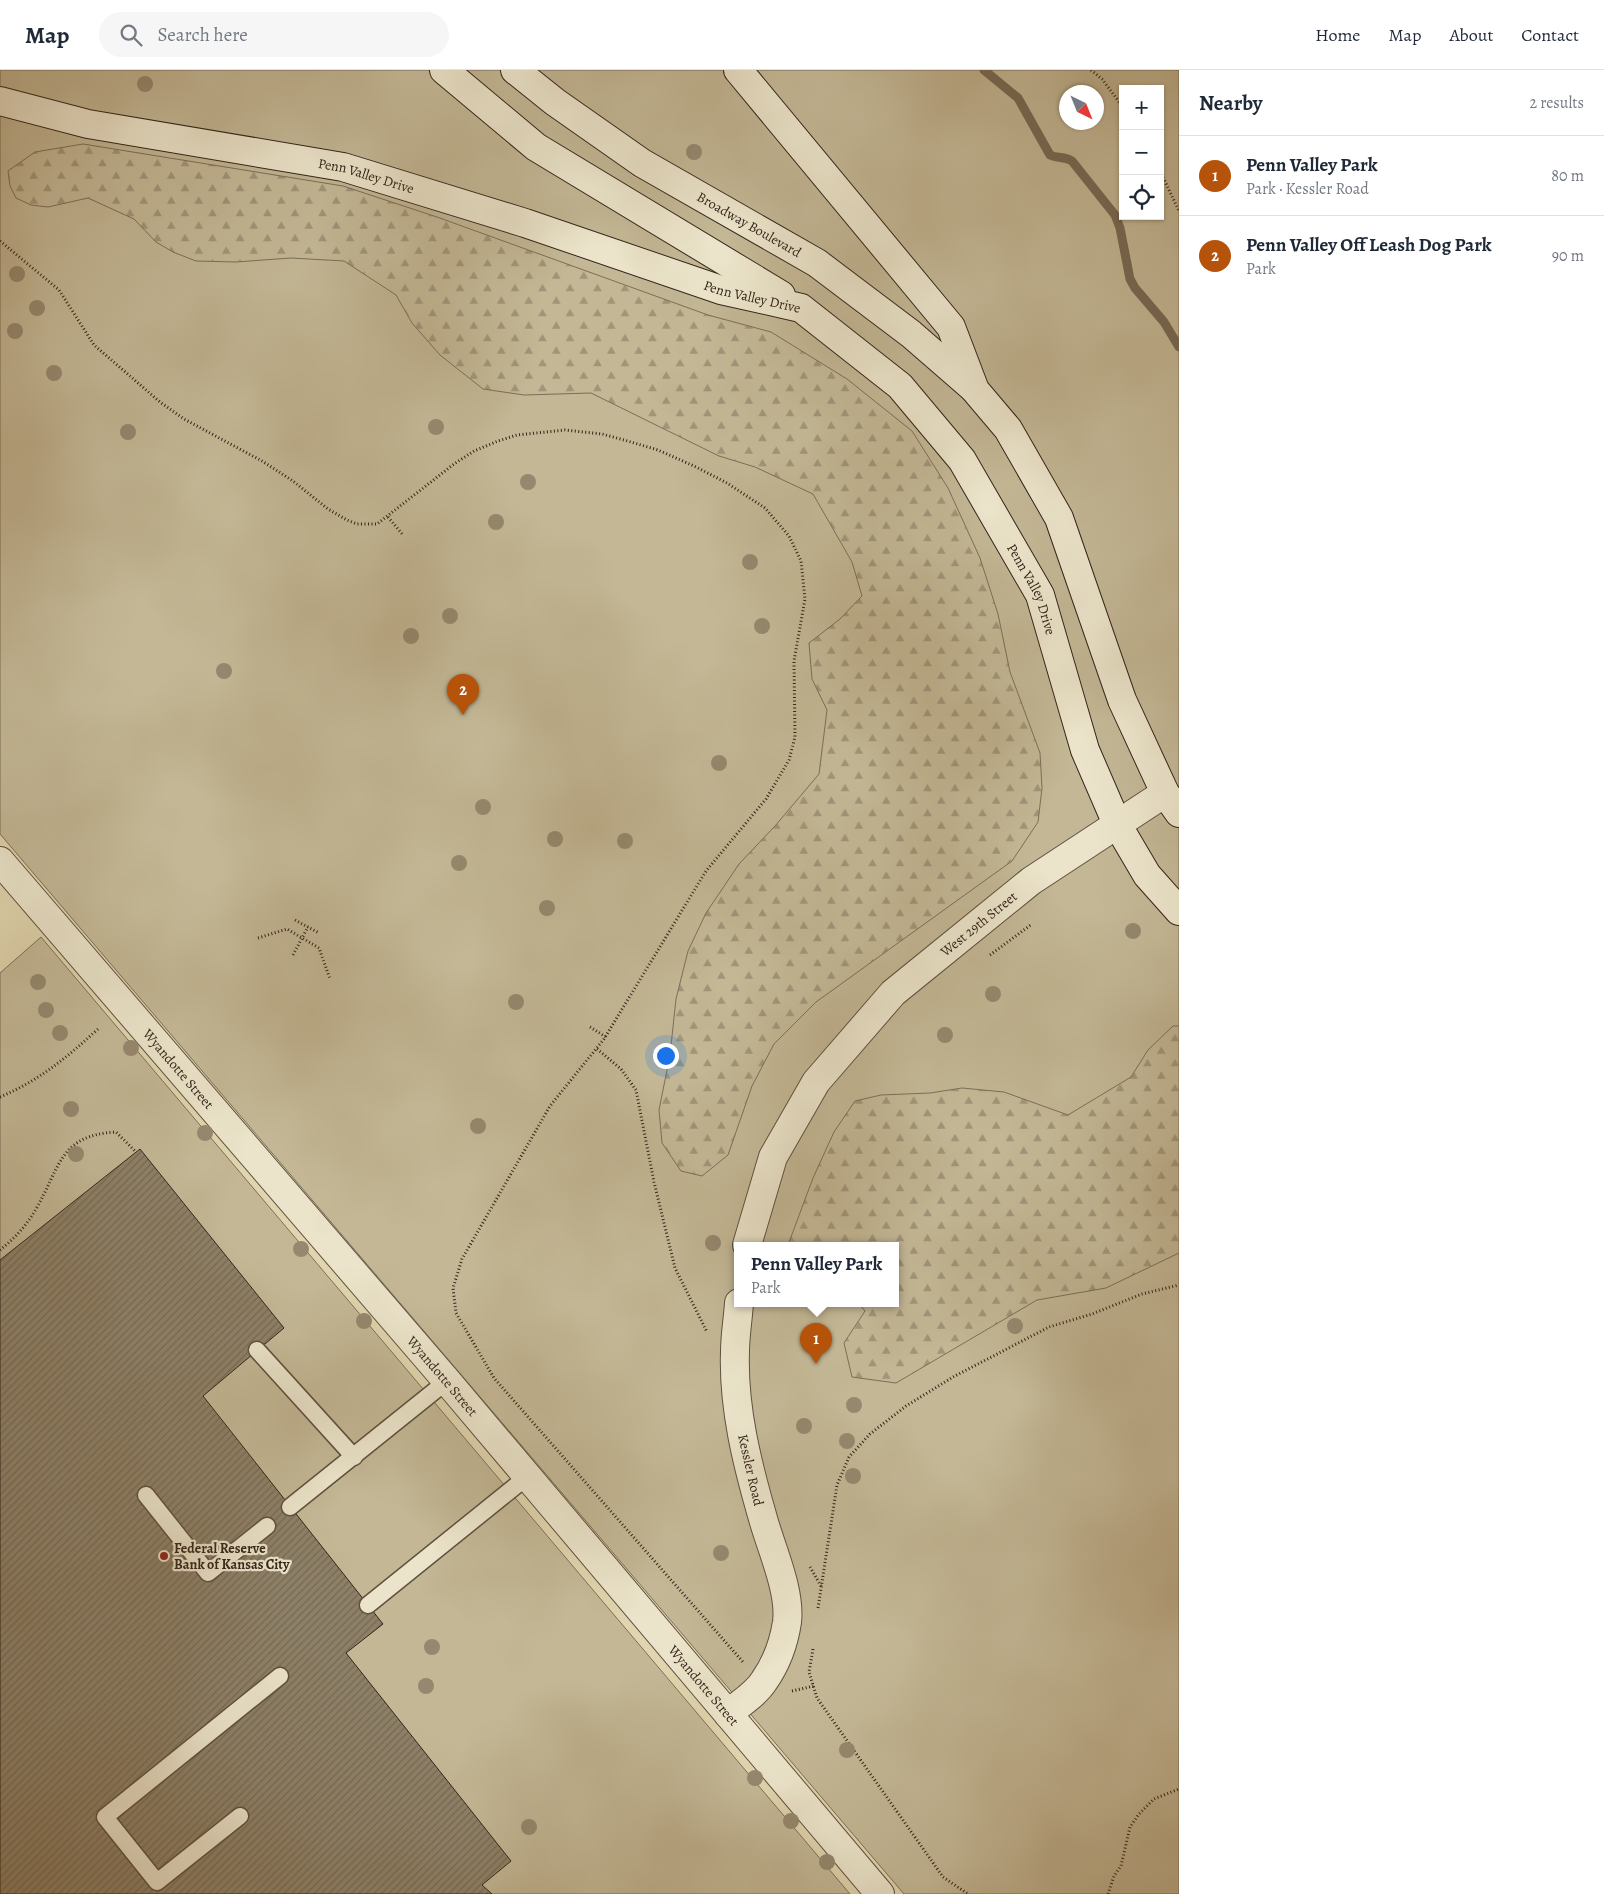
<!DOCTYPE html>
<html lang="en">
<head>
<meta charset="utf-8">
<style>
	:root { --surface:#fff; --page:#f6f6f7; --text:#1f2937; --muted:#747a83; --line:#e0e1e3; --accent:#b45309 }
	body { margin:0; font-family:Alegreya,serif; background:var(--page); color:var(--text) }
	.controls { position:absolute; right:15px; top:15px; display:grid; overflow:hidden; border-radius:0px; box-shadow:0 1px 4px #0004 }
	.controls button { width:45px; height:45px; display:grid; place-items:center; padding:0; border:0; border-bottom:1px solid var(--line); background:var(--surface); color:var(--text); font:25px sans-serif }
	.compass { position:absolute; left:1059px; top:15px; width:45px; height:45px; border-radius:50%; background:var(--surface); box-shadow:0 1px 4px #0004; rotate:137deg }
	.you { position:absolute; left:665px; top:985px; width:18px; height:18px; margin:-12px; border:4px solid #fff; border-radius:50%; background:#1a73e8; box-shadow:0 0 0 8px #1a73e833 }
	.badge { display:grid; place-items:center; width:32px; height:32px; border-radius:50%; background:var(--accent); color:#fff; font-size:16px; font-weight:700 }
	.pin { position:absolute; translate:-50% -41px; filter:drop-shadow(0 1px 2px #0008) }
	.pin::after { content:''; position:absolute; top:26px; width:18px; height:15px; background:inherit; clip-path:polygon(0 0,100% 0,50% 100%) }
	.popup { position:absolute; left:734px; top:1172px; width:165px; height:65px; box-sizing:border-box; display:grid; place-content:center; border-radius:0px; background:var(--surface); filter:drop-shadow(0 1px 4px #0005); font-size:16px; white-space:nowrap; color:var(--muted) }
	.popup b { font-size:19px; color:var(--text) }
	.popup::after { content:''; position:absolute; left:50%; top:100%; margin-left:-10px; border:10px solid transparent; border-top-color:var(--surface) }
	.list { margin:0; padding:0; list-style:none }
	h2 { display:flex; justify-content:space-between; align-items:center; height:65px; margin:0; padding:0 20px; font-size:21px }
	h2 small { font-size:16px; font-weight:400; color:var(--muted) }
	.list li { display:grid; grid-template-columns:32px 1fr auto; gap:15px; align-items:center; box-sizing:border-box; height:80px; padding:0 20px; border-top:1px solid var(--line) }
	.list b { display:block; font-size:19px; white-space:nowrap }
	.list p { margin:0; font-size:16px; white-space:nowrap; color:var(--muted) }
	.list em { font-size:16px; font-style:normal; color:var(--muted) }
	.icon { flex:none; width:28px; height:28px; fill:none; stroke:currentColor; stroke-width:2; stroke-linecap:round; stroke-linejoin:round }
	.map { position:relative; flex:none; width:1179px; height:1824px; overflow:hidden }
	header { display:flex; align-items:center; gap:30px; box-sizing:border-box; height:70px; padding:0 25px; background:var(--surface); border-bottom:1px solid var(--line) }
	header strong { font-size:24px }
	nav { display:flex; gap:28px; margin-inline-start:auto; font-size:18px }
	.search { width:350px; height:45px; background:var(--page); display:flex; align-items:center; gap:12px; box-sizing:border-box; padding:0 18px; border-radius:28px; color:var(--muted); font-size:19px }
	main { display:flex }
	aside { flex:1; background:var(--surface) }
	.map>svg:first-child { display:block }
	.green { fill:#c3b795; stroke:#7c6e58; fill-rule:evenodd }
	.forest { fill:url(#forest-firs); stroke:#7c6e58 }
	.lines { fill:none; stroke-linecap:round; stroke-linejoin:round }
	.stream { stroke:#786a55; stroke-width:9 }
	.building { fill:url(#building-hatch); stroke:#34241b }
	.service-casing { stroke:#5f5040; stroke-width:19 }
	.minor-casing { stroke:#5f5040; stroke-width:30 }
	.secondary-casing { stroke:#34241b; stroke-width:30 }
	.path { stroke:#34241b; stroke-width:3; stroke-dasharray:1 2.5; stroke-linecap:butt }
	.service { stroke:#ebe4ca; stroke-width:16 }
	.minor { stroke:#ebe4ca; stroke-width:28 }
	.secondary { stroke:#ebe4ca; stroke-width:28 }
	.tree { fill:#95886e }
	.poi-dot { fill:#8f2418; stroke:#ebe4ca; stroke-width:2 }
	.labels { text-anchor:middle; stroke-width:4.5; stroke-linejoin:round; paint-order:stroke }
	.street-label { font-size:14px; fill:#34241b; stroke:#ebe4ca }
	.poi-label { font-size:14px; font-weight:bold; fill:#34241b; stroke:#ebe4ca; text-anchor:start }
</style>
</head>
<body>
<header>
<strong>Map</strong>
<div class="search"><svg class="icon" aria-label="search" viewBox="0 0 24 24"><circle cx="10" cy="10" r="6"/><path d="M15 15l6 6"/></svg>Search here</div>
<nav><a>Home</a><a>Map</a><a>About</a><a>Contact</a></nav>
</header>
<main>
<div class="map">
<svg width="1179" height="1824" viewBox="0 0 1179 1824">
	<defs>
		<pattern id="forest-firs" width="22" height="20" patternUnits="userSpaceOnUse" patternTransform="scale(1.25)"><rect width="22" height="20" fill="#c3b795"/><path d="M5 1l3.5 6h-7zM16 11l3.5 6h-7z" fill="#9f9579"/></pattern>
		<pattern id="building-hatch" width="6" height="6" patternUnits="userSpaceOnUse" patternTransform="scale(1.25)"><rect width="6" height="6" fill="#8d8067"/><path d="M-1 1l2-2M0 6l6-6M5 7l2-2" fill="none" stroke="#746954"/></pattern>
	</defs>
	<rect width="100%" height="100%" fill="#e0d5ae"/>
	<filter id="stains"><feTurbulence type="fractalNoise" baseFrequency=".004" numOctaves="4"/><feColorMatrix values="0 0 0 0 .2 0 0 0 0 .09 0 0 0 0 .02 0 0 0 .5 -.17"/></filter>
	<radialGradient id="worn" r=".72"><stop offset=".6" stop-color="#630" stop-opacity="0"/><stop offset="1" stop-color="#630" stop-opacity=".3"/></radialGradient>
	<g class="green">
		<path d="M0,0H1179V1824H904L0,764ZM1123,19H1160V146H1123ZM1066,22H1096V52H1066ZM737,1175H895V1233H737Z"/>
		<path d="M41,867L850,1824H0V903Z"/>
	</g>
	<g class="forest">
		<path d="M83,74L343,116L437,147L708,245L771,262L847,309L912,361L948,418L980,488L998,544L1010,602L1040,683L1042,718L1038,752L1012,791L816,932L774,974L752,1016L728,1085L702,1106L681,1101L662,1073L659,1040L670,985L676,929L688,881L706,843L739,794L775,756L819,704L827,640L812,609L809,573L840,549L862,526L852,492L813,424L755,397L719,386L591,323L524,325L483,319L440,285L412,253L396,225L344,191L291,188L236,192L196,191L173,182L156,172L134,149L88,128L48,137L31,135L16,128L10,116L8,101L35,82Z"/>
		<path d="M1173,956H1179V1183L1106,1218L1037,1230L896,1313L852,1307L844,1273L865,1241L858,1233H895V1175H788L813,1108L834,1062L855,1031L881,1025L930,1023L962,1018L1004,1022L1068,1045L1131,1007L1148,980Z"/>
	</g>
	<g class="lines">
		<path class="stream" d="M984,0L1018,28L1050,85C1058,89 1064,86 1072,91L1115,145L1120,158L1130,209L1135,218L1164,252L1179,277"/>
	</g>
	<path class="building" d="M140,1079L284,1258L203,1326L383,1554L346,1583L511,1791L482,1815L492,1824H0V1190Z"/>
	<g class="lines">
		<defs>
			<g id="service">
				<path d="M257,1280L354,1387"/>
				<path d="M146,1425L208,1503L267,1456"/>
				<path d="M290,1437L447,1311"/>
				<path d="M368,1535L528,1406"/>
				<path d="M240,1746L157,1812L105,1747L280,1606"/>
			</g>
			<g id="minor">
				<path id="s1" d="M0,791L447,1311L880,1824"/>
				<path id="s2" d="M747,1175L773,1087L816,1012L893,923L1031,811L1165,723"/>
				<path d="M728,1644C739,1634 756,1624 764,1611C776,1594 784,1572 787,1552C791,1520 770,1476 762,1445C747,1393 733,1337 735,1282C735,1265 738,1249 739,1233"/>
			</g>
			<g id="secondary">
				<path d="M444,0L536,77L781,225"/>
				<path id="s3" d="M515,0L555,32L642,93L817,193L911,264L972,317"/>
				<path d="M738,0L951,257L975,320L1008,359L1059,448L1122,630L1165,723L1179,743"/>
				<path id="s4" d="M0,31L88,54L343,97L525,153L721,220L801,238L900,316L962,390L1040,525L1085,680L1117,754L1147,805L1179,841"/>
			</g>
		</defs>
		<use href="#service" class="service-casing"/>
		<use href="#minor" class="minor-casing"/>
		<use href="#secondary" class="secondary-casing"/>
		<g class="path">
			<path d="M1091,0L1102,9L1123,37"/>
			<path d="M1160,101L1179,141"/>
			<path d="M0,171L59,220L94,275L160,332L184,349L262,391L293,411L328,439L347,450L357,454H377L454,394L474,381L498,371L517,365L565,360L602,364L624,370L658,380L694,396L727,413L765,438L789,466L801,491L805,529L794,591L795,667L789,690L766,729L706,801L604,969L550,1036L462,1189L453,1218L456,1243L494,1308L743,1592"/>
			<path d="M388,447L403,465"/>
			<path d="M295,850L319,863"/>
			<path d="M258,868L287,859L319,878L330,909"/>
			<path d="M293,885L308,857"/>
			<path d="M990,885L1032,854"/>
			<path d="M590,957L606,967"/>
			<path d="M597,979L621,999L636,1020L654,1112L675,1198L707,1262"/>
			<path d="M0,1027C40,1010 66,988 98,959"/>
			<path d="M0,1180C14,1169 27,1155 36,1139C60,1098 59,1065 116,1062L136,1082"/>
			<path d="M810,1497L821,1516"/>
			<path d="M818,1538L837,1415L849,1387L870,1364L906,1336L953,1307L1049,1257L1092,1244L1142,1224L1179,1215"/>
			<path d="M813,1579L809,1602L817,1628L943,1807L968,1824"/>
			<path d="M792,1621L814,1616"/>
			<path d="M1108,1824L1114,1806L1121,1796L1130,1757L1139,1744L1154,1729L1179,1719"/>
		</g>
		<use href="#service" class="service"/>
		<use href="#minor" class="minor"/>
		<use href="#secondary" class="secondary"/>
	</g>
	<g class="tree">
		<circle cx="145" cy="14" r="8"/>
		<circle cx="694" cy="82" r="8"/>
		<circle cx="17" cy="204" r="8"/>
		<circle cx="37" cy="238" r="8"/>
		<circle cx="15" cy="261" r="8"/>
		<circle cx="54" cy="303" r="8"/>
		<circle cx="436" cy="357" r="8"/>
		<circle cx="128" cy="362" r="8"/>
		<circle cx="528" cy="412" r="8"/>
		<circle cx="496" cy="452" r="8"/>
		<circle cx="750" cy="492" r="8"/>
		<circle cx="450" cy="546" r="8"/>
		<circle cx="762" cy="556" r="8"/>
		<circle cx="411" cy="566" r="8"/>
		<circle cx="224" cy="601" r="8"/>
		<circle cx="719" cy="693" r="8"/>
		<circle cx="483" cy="737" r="8"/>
		<circle cx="555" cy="769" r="8"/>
		<circle cx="625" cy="771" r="8"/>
		<circle cx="459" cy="793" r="8"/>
		<circle cx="547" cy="838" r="8"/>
		<circle cx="1133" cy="861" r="8"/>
		<circle cx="38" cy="912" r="8"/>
		<circle cx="993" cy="924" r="8"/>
		<circle cx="516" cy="932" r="8"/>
		<circle cx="46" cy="940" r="8"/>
		<circle cx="60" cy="963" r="8"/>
		<circle cx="945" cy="965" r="8"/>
		<circle cx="131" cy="978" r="8"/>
		<circle cx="71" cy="1039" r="8"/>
		<circle cx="478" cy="1056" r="8"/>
		<circle cx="205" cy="1063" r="8"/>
		<circle cx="76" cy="1084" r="8"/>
		<circle cx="713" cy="1173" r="8"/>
		<circle cx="301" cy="1179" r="8"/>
		<circle cx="364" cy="1251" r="8"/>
		<circle cx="1015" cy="1256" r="8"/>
		<circle cx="854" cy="1335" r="8"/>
		<circle cx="804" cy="1356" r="8"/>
		<circle cx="847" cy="1371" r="8"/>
		<circle cx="853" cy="1406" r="8"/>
		<circle cx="721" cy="1483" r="8"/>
		<circle cx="432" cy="1577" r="8"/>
		<circle cx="426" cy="1616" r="8"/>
		<circle cx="847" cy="1680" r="8"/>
		<circle cx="755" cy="1708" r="8"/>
		<circle cx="791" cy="1751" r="8"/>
		<circle cx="529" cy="1757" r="8"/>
		<circle cx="827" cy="1792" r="8"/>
	</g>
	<circle class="poi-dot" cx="164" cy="1486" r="5"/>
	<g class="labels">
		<g class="street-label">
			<text dy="5" stroke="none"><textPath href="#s4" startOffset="374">Penn Valley Drive</textPath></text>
			<text dy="5" stroke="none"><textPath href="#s3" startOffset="281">Broadway Boulevard</textPath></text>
			<text dy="5" stroke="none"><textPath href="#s4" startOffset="779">Penn Valley Drive</textPath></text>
			<text dy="5" stroke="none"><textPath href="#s4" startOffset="1199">Penn Valley Drive</textPath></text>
			<text dy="5" stroke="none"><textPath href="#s2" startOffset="406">West 29th Street</textPath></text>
			<text dy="5" stroke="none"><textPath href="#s1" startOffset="274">Wyandotte Street</textPath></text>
			<text dy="5" stroke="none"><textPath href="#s1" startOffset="679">Wyandotte Street</textPath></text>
			<text transform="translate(751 1400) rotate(77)" y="5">Kessler Road</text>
			<text dy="5" stroke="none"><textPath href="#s1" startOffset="1084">Wyandotte Street</textPath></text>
		</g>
		<g class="poi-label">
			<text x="174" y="1483">Federal Reserve<tspan x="174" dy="16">Bank of Kansas City</tspan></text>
		</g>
	</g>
	<rect width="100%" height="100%" filter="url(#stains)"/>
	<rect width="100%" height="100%" fill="url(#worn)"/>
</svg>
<div class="controls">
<button>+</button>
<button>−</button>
<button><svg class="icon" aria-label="locate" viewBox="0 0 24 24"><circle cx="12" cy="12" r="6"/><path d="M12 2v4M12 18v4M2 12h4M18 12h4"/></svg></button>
</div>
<svg class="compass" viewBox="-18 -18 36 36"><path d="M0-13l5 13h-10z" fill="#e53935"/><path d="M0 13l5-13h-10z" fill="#747a83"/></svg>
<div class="you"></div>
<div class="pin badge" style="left:816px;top:1294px">1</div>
<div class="popup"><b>Penn Valley Park</b>Park</div>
<div class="pin badge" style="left:463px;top:645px">2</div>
</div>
<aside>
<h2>Nearby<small>2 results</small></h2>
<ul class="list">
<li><span class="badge">1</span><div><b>Penn Valley Park</b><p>Park · Kessler Road</p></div><em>80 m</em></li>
<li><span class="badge">2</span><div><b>Penn Valley Off Leash Dog Park</b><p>Park</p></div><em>90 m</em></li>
</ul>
</aside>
</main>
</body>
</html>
